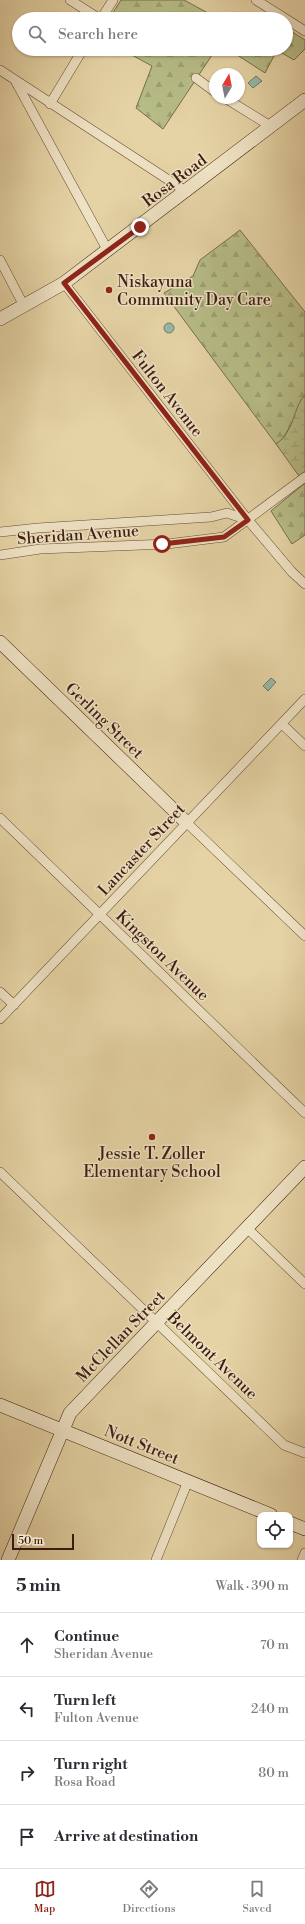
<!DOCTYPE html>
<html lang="en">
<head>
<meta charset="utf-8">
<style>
	:root { --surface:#fff; --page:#f7f7f7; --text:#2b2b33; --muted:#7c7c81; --line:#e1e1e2; --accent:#8f2418 }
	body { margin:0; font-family:"Libre Bodoni",serif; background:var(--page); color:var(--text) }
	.controls { position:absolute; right:12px; bottom:12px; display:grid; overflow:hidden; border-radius:8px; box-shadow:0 1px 3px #0004 }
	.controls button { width:36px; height:36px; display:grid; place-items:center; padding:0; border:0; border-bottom:1px solid var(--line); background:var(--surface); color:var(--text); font:20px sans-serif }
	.compass { position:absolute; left:209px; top:68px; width:36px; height:36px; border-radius:50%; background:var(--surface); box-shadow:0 1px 3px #0004; rotate:10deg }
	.scale { position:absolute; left:12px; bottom:10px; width:62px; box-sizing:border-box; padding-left:4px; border:2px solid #3d1d11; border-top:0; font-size:11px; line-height:14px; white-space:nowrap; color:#3d1d11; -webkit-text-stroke:3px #eee2c4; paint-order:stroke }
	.stop { position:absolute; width:12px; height:12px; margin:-9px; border:3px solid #8f2418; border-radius:50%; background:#fff }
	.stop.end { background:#8f2418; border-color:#fff; box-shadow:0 1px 4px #0008 }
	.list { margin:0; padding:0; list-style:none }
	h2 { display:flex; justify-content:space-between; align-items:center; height:52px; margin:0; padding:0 16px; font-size:17px }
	h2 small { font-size:13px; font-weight:400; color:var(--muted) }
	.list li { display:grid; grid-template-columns:26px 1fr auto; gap:12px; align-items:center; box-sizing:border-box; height:64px; padding:0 16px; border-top:1px solid var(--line) }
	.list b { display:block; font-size:15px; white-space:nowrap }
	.list p { margin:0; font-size:13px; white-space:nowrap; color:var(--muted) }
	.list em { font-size:13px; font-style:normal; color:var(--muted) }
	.icon { flex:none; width:22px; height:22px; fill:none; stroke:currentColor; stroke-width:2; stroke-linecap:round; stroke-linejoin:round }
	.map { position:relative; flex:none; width:305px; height:1560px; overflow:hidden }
	.search { position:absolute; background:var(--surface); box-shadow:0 1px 3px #0004; left:12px; right:12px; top:12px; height:44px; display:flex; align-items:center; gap:10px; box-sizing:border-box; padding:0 14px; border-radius:22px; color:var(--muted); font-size:15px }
	.sheet { height:308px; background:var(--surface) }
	nav { display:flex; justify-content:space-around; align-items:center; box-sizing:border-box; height:56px; border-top:1px solid var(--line); background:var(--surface); font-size:11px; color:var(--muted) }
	nav a { display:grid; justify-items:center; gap:2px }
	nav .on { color:var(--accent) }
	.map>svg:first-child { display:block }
	.forest { fill:url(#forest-firs); stroke:#7a6c4c }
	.wetland { fill:url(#wetland-marsh); stroke:#7a6c4c }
	.water { fill:#96b8a7; stroke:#727a6b }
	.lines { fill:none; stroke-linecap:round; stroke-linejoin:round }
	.street-casing { stroke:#674a36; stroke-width:10 }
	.secondary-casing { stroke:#3d1d11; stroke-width:14 }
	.street { stroke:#eee2c4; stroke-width:9 }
	.secondary { stroke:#eee2c4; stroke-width:13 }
	.route { stroke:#8f2418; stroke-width:5 }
	.poi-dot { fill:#8f2418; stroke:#eee2c4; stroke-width:1.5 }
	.labels { text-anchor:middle; stroke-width:3; stroke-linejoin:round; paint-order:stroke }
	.street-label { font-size:16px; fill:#3d1d11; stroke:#eee2c4 }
	.poi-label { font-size:16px; fill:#3d1d11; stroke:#eee2c4; text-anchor:start }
</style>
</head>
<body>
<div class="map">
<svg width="305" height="1560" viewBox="0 0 305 1560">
	<defs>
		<pattern id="forest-firs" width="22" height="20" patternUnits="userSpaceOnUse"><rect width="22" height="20" fill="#b6bc86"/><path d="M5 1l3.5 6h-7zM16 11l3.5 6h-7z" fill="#9da173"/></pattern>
		<pattern id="wetland-marsh" width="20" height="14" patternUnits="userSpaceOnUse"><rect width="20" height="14" fill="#b6bc86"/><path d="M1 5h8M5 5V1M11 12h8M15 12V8" fill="none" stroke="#9da173"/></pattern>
	</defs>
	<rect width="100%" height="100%" fill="#e5d3a5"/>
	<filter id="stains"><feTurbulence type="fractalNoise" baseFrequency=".005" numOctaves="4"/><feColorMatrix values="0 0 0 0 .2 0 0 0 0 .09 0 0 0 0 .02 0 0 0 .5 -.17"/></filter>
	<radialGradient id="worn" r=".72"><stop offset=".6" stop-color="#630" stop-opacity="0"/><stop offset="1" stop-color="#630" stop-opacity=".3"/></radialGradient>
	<g class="forest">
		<path d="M121,0H184L219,19H109Z"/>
		<path d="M286,28L305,40V49L294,60L277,50L265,73L228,49H286Z"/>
		<path d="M121,49H216L163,129L136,108L152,66Z"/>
		<path d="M240,230L305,312V395L293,421L282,440L276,444L164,293L193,276L200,260Z"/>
		<path d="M305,483V535L292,544L271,511Z"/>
	</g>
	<path class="wetland" d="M305,395V471L299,476L276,444C295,431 293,407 305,395Z"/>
	<g class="water">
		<path d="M256,76L262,81L253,88L248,83Z"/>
		<circle cx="169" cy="328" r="5"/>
		<path d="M271,678L276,682L268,691L263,686Z"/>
	</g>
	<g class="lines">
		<defs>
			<g id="street">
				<path d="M70,0L100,19"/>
				<path d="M256,0L305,31"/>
				<path d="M101,19L113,0"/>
				<path d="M0,70L187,192"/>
				<path d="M196,78L215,92"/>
				<path d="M16,82L108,251"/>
				<path d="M225,98L272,127"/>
				<path d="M50,104L83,49"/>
				<path d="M0,260L24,306"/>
				<path d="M64,283L248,520L292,572L305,584"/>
				<path d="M0,532L38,528L211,517L227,513L248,520"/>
				<path d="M0,555L40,549L167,544L224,537L305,477"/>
				<path d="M282,724L305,746"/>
				<path d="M0,818L305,1113"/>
				<path d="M186,822L305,936"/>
				<path d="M0,992L14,1005"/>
				<path d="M0,1019L305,699"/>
				<path d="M0,1172L284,1445L305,1453"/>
				<path d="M247,1228L305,1284"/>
				<path d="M156,1560L188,1481"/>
				<path d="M302,1560L305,1553"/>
			</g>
			<g id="secondary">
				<path d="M0,319L64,283L305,100"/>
				<path d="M0,642L186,822"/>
				<path d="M0,1405L271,1515"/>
				<path d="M290,1523L305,1529"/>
				<path d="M8,1560L70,1413L305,1167"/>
			</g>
		</defs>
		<use href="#street" class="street-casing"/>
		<use href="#secondary" class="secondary-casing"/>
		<use href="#street" class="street"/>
		<use href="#secondary" class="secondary"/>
	</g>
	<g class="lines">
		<path class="route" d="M140,227L64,283L248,520L224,537L162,544"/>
	</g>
	<g class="poi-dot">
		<circle cx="109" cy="290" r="4"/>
		<circle cx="152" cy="1137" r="4"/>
	</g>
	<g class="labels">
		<g class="street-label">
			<text transform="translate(174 180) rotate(-37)" y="6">Rosa Road</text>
			<text transform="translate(168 393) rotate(52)" y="6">Fulton Avenue</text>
			<text transform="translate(78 534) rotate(-4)" y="6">Sheridan Avenue</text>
			<text transform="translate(105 720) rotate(44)" y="6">Gerling Street</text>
			<text transform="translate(141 849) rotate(-47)" y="6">Lancaster Street</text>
			<text transform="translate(163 955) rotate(44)" y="6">Kingston Avenue</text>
			<text transform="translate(120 1336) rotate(-46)" y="6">McClellan Street</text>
			<text transform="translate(213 1355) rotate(44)" y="6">Belmont Avenue</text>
			<text transform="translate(142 1444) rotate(22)" y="6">Nott Street</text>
		</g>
		<g class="poi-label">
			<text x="117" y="287">Niskayuna<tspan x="117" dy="18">Community Day Care</tspan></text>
			<text x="152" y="1159" text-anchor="middle">Jessie T. Zoller<tspan x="152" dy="18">Elementary School</tspan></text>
		</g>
	</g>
	<rect width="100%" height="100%" filter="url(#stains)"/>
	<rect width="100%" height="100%" fill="url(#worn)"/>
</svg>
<div class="controls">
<button><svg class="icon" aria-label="locate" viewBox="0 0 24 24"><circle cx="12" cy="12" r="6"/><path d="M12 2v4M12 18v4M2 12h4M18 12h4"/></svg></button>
</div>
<svg class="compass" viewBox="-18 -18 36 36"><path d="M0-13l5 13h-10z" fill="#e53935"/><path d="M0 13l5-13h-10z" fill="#7c7c81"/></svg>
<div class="scale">50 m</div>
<div class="stop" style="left:162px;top:544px"></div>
<div class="stop end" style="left:140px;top:227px"></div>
<div class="search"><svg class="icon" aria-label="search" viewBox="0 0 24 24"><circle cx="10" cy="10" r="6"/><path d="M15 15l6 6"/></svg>Search here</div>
</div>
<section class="sheet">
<h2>5 min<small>Walk · 390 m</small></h2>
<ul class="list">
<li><svg class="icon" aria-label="ahead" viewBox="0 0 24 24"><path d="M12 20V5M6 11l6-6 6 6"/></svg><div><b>Continue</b><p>Sheridan Avenue</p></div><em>70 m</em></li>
<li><svg class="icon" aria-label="left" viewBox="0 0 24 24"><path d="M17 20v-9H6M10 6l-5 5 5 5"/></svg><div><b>Turn left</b><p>Fulton Avenue</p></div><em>240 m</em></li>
<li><svg class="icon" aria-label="right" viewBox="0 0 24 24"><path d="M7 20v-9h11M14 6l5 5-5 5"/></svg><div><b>Turn right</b><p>Rosa Road</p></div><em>80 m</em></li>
<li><svg class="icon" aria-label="arrive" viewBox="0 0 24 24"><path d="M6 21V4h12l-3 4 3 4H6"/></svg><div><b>Arrive at destination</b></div></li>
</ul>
</section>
<nav>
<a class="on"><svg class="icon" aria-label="map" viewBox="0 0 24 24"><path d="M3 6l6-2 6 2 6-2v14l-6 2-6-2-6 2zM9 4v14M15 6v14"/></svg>Map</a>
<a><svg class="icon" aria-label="directions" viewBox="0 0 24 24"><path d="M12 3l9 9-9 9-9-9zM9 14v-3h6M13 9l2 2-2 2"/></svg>Directions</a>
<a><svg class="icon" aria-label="saved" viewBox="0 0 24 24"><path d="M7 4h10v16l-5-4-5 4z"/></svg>Saved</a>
</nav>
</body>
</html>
